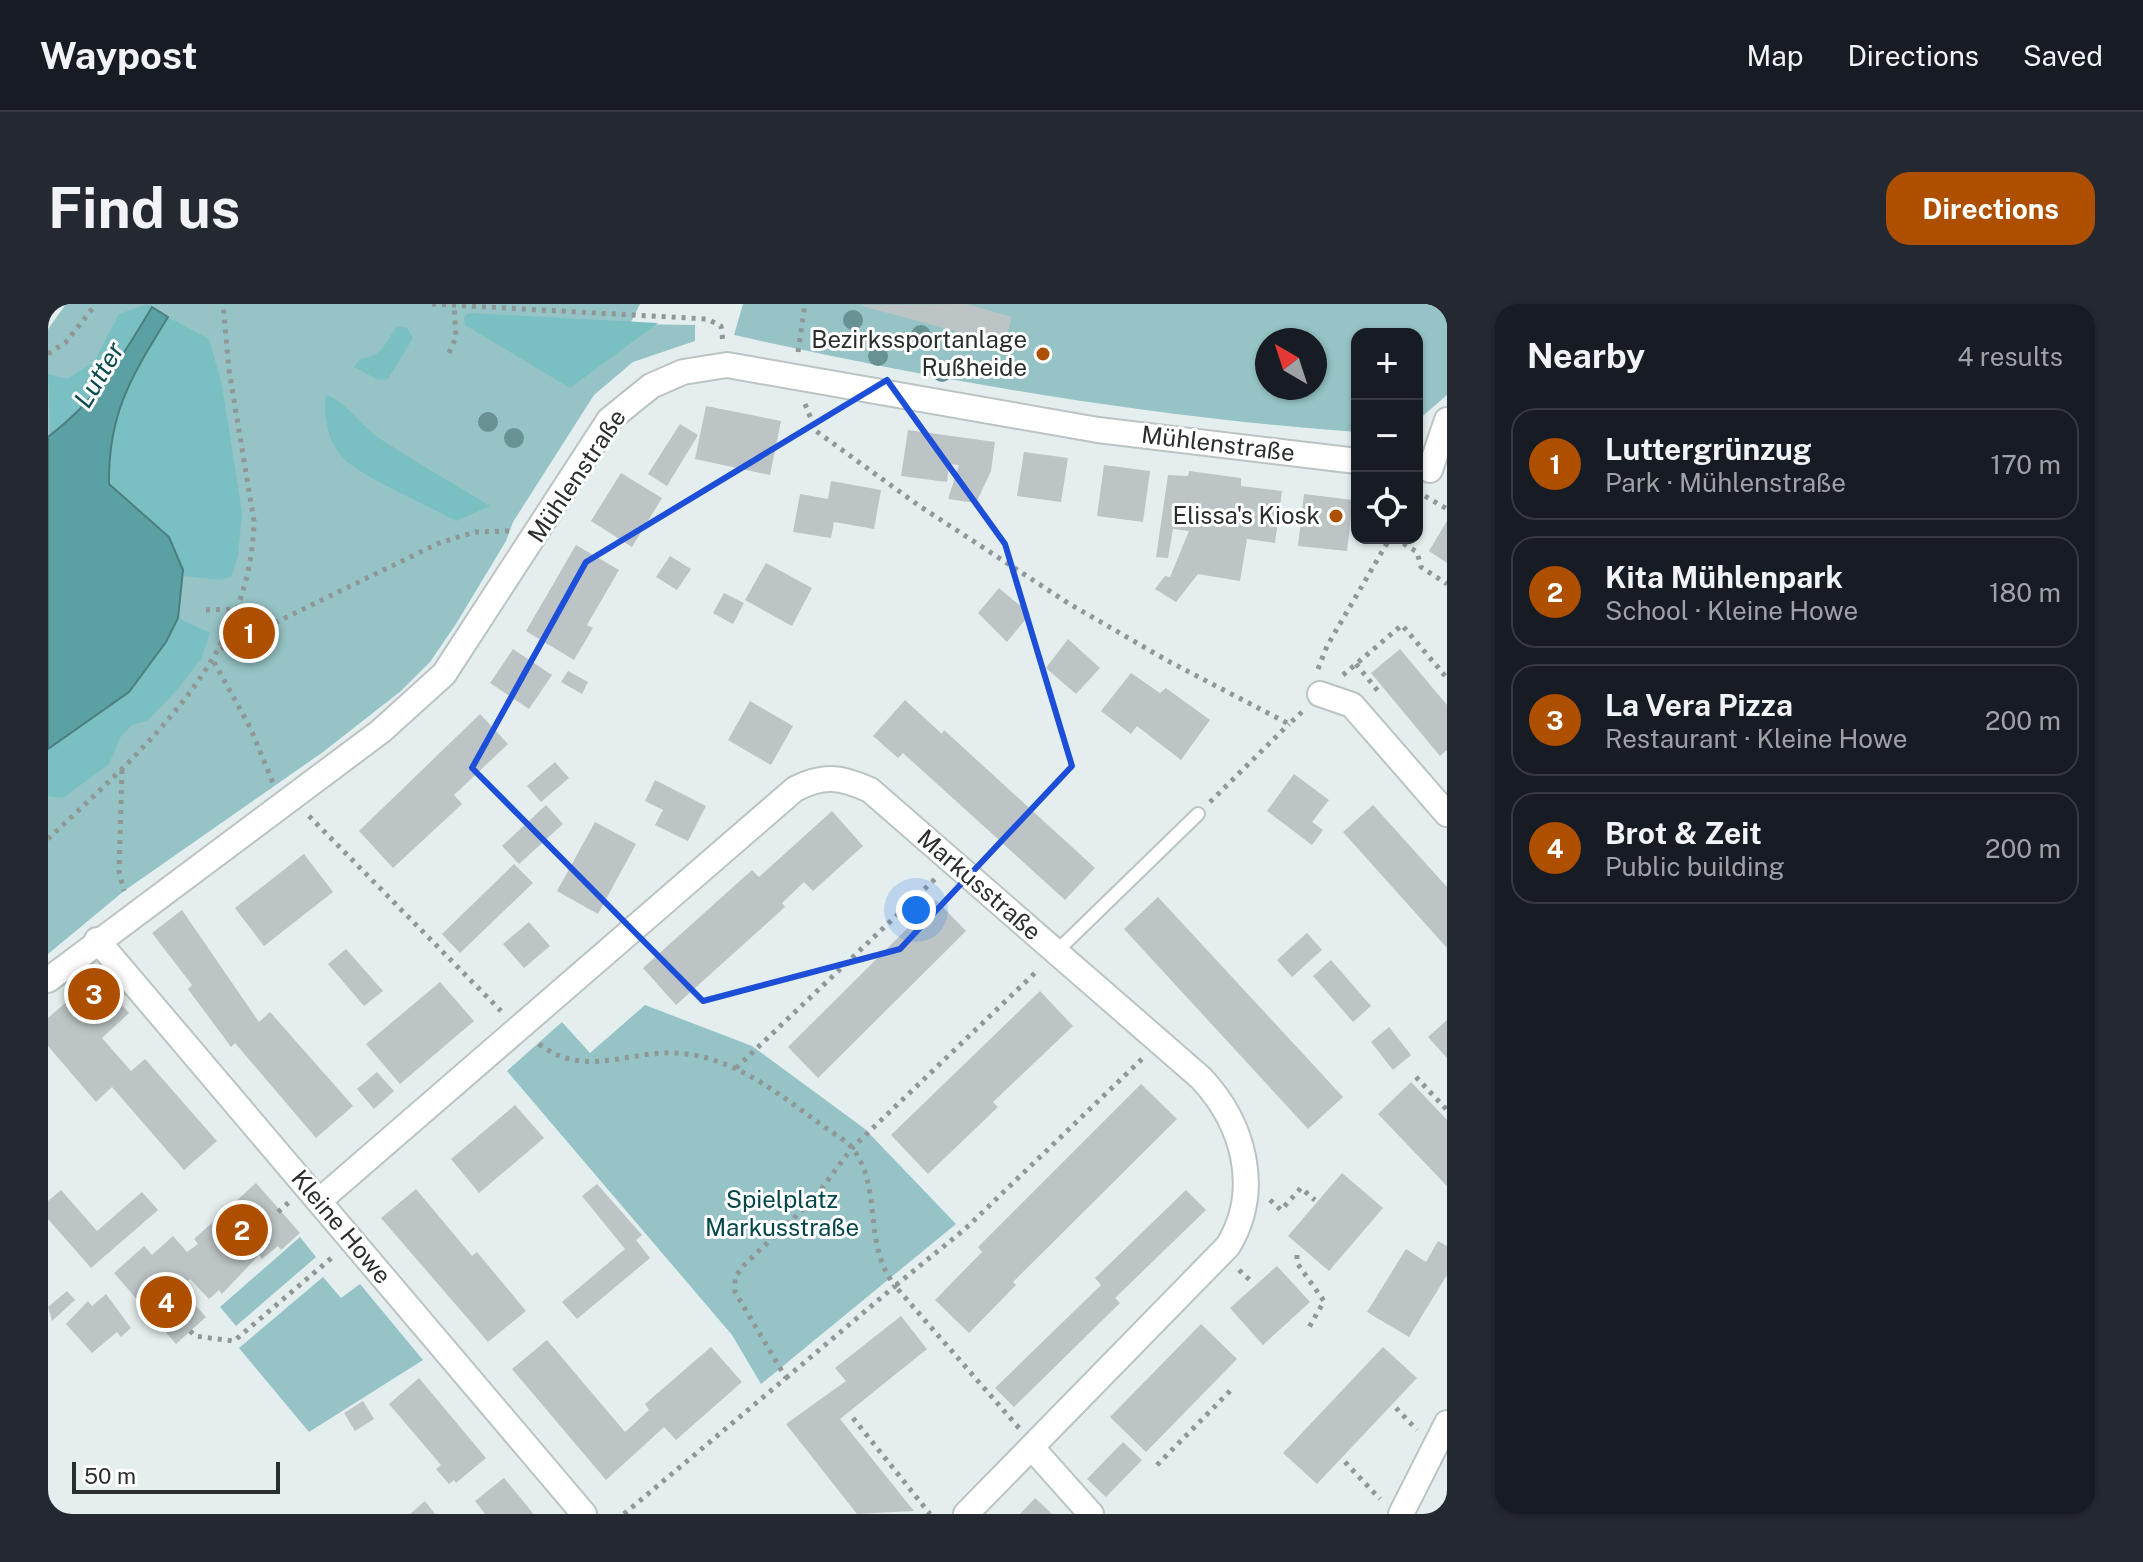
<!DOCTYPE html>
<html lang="en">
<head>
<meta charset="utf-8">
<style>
	:root { --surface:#171b24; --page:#242831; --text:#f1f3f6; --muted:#9ea1a6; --line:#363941; --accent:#ae4f00 }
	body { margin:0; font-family:"Public Sans",sans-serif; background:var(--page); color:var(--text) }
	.controls { position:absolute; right:24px; top:24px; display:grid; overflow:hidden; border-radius:16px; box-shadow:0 2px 6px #0004 }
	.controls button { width:72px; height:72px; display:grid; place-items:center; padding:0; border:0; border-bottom:2px solid var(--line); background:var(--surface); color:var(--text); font:40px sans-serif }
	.compass { position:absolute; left:1207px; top:24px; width:72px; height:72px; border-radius:50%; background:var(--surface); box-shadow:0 2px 6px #0004; rotate:321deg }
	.scale { position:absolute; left:24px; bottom:20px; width:208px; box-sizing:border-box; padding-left:8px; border:4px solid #2a2e2e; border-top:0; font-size:22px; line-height:28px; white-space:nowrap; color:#2a2e2e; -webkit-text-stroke:6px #fff; paint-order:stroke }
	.you { position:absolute; left:868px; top:606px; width:28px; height:28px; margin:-20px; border:6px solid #fff; border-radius:50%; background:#1a73e8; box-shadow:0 0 0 12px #1a73e833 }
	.badge { display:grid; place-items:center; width:52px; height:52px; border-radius:50%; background:var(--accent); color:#fff; font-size:26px; font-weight:700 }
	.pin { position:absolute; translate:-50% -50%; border:4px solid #fff; box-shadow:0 2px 8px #0006 }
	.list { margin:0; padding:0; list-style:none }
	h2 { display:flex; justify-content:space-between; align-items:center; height:104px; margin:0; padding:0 32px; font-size:34px }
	h2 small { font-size:26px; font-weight:400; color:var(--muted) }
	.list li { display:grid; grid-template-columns:52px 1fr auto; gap:24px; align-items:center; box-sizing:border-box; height:112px; margin:0 16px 16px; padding:0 16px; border:2px solid var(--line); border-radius:24px }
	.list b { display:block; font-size:30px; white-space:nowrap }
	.list p { margin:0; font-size:26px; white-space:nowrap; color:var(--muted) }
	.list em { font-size:26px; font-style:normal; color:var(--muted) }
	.icon { flex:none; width:44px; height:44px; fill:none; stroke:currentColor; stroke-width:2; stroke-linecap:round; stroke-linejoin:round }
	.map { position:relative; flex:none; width:1399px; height:1210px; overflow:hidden; border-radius:24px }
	header { display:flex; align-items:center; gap:48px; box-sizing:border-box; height:112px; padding:0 40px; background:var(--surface); border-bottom:2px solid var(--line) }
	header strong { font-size:38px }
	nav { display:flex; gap:44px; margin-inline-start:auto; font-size:28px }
	.intro { display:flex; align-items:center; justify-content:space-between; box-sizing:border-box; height:192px; padding:0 48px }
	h1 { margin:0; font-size:56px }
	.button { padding:20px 36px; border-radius:24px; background:var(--accent); color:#fff; font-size:28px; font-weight:700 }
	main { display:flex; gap:48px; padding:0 48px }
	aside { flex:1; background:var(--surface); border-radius:24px; box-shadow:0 2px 6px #0004 }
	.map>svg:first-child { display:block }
	.green { fill:#96c3c5; fill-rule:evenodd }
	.forest { fill:#7ac0c3 }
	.water { fill:#5ba1a4; stroke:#4c7e81; stroke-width:2 }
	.building { fill:#bcc4c5 }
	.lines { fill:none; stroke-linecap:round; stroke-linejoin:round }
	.service-casing { stroke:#bbc3c3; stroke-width:16 }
	.minor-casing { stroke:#bbc3c3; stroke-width:28 }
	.path { stroke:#909797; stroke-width:5; stroke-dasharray:4 6; stroke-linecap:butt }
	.service { stroke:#fff; stroke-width:12 }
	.minor { stroke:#fff; stroke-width:24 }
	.tree { fill:#699294 }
	.marked { fill:none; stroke:#1d4ed8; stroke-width:6; stroke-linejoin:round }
	.poi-dot { fill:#ae4f00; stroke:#fff; stroke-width:3 }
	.labels { text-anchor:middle; stroke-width:6; stroke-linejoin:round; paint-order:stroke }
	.poi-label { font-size:24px; fill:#2a2e2e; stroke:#fff; text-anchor:end }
	.street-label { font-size:24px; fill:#2a2e2e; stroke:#fff }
	.park-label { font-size:24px; fill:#03474a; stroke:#fff }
	.water-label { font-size:26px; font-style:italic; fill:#0c4c4f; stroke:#fff }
</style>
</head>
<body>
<header>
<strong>Waypost</strong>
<nav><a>Map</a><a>Directions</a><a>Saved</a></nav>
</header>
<div class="intro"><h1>Find us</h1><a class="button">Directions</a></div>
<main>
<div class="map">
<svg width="1399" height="1210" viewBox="0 0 1399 1210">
	<rect width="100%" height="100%" fill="#e5eeee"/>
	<g class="green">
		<path d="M18,0H592L582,20L647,21V37L585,58L546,91L465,218L458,237L408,320L382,358L353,387L275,448L76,587L0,650V25Z"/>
		<path d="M695,0H1399V91L1369,117V30H1309V128C1099,113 891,77 686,31ZM1219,36H1267V84H1219Z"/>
		<path d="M597,701L704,742L817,825L908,920L713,1080L684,1031L459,767L514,718L542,749Z"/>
		<path d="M252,933L268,953L188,1022L172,1003Z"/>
		<path d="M275,973L293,994L312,980L375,1056L261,1128L191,1044Z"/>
	</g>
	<g class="forest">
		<path d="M100,0L104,3C72,57 53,92 2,131L0,70L19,75L46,58L71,10Z"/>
		<path d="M421,9L610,19L522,84L417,21L416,13Z"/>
		<path d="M120,13L161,35L174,81L194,208L190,252L183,273L172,276L135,272V266L61,180C60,108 84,73 120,13Z"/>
		<path d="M349,22L359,24L365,34L340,75L330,76L306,63L312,55C335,52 337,39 349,22Z"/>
		<path d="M278,91C298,97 313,122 331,134C367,158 405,179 442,202L408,217C383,203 315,173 297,156C280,139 275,114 278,91Z"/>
		<path d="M130,314L162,329L153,355L128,387L99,417L84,421L73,432L61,460L15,494L0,492V445L81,388L118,338Z"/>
	</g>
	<path class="water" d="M104,3L120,13C84,72 60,108 61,180L121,233L135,266L130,314L118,338L81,388L0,445V133C50,95 72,56 104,3Z"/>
	<g class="building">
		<path d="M919,0L964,13L956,40L810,1Z"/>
		<path d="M658,102L733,117L722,171L647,155Z"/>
		<path d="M632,120L650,131L619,182L600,170Z"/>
		<path d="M860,126L947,138L943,167L928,199L900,195L911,161L901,160L899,178L853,172Z"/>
		<path d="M976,148L1020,154L1013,198L969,192Z"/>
		<path d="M1056,161L1102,167L1095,218L1049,212Z"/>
		<path d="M1141,167L1193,174V182L1234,187L1227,239L1199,235L1192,277L1150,270L1128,298L1107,285L1117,272L1122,273L1141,227L1125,225L1120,254L1108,253L1120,171L1140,172Z"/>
		<path d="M573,169L614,194L584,243L543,217Z"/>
		<path d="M783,177L833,186L826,225L786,218L783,234L745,228L752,190L780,195Z"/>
		<path d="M1256,190L1305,196L1299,247L1250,242Z"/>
		<path d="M1399,217V259L1381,247Z"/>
		<path d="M528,241L571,266L539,321L545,324L526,356L478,327Z"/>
		<path d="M622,252L643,265L629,286L608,273Z"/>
		<path d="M718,259L764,284L744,322L697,296Z"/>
		<path d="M951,284L982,310L959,338L930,309Z"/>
		<path d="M676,289L696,299L685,320L665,309Z"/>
		<path d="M1020,335L1052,364L1028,390L998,364Z"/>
		<path d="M465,345L504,371L481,405L442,379Z"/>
		<path d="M1352,345L1399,401V446L1392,452L1323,369Z"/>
		<path d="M520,367L540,378L534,390L513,378Z"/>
		<path d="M1083,369L1112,389L1118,384L1162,416L1133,456L1089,422L1083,430L1053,407Z"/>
		<path d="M857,396L894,430L896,426L1047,564L1017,596L855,449L850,454L825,432Z"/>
		<path d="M702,397L745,422L723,461L680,436Z"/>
		<path d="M432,410L460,440L406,491L414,500L345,564L311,527Z"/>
		<path d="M507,458L521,474L493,498L479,482Z"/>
		<path d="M1246,470L1281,496L1264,518L1275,526L1264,541L1219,507Z"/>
		<path d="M607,476L658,502L640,537L607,521L615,506L597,497Z"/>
		<path d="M498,501L515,520L471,560L454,542Z"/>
		<path d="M1325,501L1399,583V644L1295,528Z"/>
		<path d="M784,507L815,542L765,587L756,578L734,599L737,603L628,701L595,664L704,566L711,573Z"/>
		<path d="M547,518L588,540L550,610L509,587Z"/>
		<path d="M256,550L285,588L216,642L187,604Z"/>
		<path d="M466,560L485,579L412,649L394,630Z"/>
		<path d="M1110,593L1295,793L1260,825L1076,625Z"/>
		<path d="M888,596L918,627L770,774L740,743Z"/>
		<path d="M134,606L211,718L222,708L305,802L268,834L187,739L183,743L140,685L144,681L104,629Z"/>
		<path d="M481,618L502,642L476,664L455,640Z"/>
		<path d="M1259,629L1274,646L1244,673L1229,656Z"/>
		<path d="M298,645L335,687L316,702L280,660Z"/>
		<path d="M1283,656L1323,702L1305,718L1265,672Z"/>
		<path d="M46,674L52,675L81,709L54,734L83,767L97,755L169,837L136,866L64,783L48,798L0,742V714Z"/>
		<path d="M392,678L426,717L352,780L318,740Z"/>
		<path d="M992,687L1025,722L945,798L950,803L880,870L843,831Z"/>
		<path d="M1399,716V754L1380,733Z"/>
		<path d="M1341,723L1363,751L1345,766L1323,738Z"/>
		<path d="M329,768L346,787L326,805L309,785Z"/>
		<path d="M1363,778L1399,816V882L1330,810Z"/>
		<path d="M1093,780L1129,815L965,978L968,981L921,1029L887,996L934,948L930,943Z"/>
		<path d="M467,801L496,834L431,889L403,855Z"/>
		<path d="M1294,869L1335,904L1281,967L1240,932Z"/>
		<path d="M208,879L252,929L233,946L230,942L214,955L211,951L174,990L171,986L161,995L142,975L132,984L158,1013L128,1040L66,969L96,942L104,951L125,932L139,948L150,940L146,935Z"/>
		<path d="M549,880L594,931L588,936L602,954L529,1015L514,998L577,945L534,892Z"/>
		<path d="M368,885L424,952L429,948L478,1007L440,1038L333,914Z"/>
		<path d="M13,886L49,927L94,888L110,906L43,964L0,915V897Z"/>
		<path d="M1138,886L1158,906L1067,994L1072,999L966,1103L947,1084L1053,981L1047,974Z"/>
		<path d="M1390,937L1399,942V971L1361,1033L1319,1008L1358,945L1378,958Z"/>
		<path d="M1229,962L1262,998L1215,1041L1182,1004Z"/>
		<path d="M19,987L27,996L4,1017L0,1003Z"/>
		<path d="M58,990L83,1024L73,1033L69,1028L44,1049L18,1020L40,997L44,1002Z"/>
		<path d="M853,1012L879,1045L792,1115L866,1207L809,1210L738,1120L798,1077L787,1064Z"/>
		<path d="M1153,1020L1189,1055L1098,1148L1062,1113Z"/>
		<path d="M499,1036L577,1128L601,1106L597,1100L663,1043L694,1078L628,1136L616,1123L558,1176L464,1065Z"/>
		<path d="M1335,1043L1369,1074L1269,1180L1235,1149Z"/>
		<path d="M371,1074L438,1154L408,1179L406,1176L401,1180L388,1165L393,1161L341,1100Z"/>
		<path d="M315,1097L326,1115L307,1127L296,1109Z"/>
		<path d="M1075,1138L1094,1156L1058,1193L1039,1175Z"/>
		<path d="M456,1174L480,1203L485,1210H437L427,1197Z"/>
		<path d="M987,1194L1004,1210H972Z"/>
		<path d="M377,1197L387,1210H362Z"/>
	</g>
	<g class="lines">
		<defs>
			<path id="service" d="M1008,648L1150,510"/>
			<g id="minor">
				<path d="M1382,166L1399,116"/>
				<path d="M1272,390L1304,401L1399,510"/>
				<path d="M49,636L536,1210"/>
				<path d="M0,676L333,427L396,370L561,116L603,82L635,68L679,61L1050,126L1309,157"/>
				<path d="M271,897L747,485C776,470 793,473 822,486L1153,774C1196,820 1214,886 1180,942L918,1210"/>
				<path d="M985,1145L1043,1210"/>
				<path d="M1353,1210L1399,1119"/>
			</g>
		</defs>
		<use href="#service" class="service-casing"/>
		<use href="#minor" class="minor-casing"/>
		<g class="path">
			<path d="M384,0L659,15L673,22L675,38"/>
			<path d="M750,48L757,0"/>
			<path d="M401,49L408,33L406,1"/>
			<path d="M0,50L18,38L48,0"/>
			<path d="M757,100L768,127L870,201L1020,299L1120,357L1241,420L1255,407"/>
			<path d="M1377,192L1399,205"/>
			<path d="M1347,234L1369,248L1373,263L1399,280"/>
			<path d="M158,306L189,305"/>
			<path d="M173,345L391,239L427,228L461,227"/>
			<path d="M166,358L202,423L225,479"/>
			<path d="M1308,360L1330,387"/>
			<path d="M1270,365L1279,342L1342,234"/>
			<path d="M1295,371L1354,321L1399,374"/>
			<path d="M74,466L71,568L76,587"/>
			<path d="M1162,498L1241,420"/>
			<path d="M261,512L453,707"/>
			<path d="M0,535C93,447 203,356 206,217L181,66L175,0"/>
			<path d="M491,740C531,771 569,752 614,749C676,746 723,784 771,819C781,827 797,835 805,845C835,885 814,939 847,982L738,1074"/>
			<path d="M688,764L887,575"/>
			<path d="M1368,773L1399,806"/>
			<path d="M1222,896L1233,906L1253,884L1267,896"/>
			<path d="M230,908L241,898"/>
			<path d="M1249,951V959L1276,997L1259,1027"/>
			<path d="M1191,966L1205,979"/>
			<path d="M142,1027L147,1032L186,1037L287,951"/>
			<path d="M1348,1104L1369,1126"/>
			<path d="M805,1114L882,1210"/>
			<path d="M971,1124L847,982L917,925L1095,754"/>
			<path d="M1297,1158L1332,1195"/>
			<path d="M1109,1161L1184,1085"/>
			<path d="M576,1210L738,1074L687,988V973L697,960L765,896L804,844L990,666"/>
		</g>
		<use href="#service" class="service"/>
		<use href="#minor" class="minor"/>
	</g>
	<g class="tree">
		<circle cx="805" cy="16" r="10"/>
		<circle cx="873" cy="31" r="10"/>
		<circle cx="830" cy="52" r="10"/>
		<circle cx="894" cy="68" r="10"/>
		<circle cx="440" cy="118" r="10"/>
		<circle cx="466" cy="134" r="10"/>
	</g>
	<path class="marked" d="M839,76L957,240L1024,462L852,645L655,697L424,464L538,258Z"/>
	<g class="poi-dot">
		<circle cx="995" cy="50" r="8"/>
		<circle cx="1288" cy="212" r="8"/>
	</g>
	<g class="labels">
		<g class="poi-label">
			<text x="979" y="44">Bezirkssportanlage<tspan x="979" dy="28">Rußheide</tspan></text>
			<text x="1272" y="220">Elissa's Kiosk</text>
		</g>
		<g class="street-label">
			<text transform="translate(1170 140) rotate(7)" y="8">Mühlenstraße</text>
			<text transform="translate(529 172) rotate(-56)" y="8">Mühlenstraße</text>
			<text transform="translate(931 581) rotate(41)" y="8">Markusstraße</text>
			<text transform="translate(293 923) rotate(50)" y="8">Kleine Howe</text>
		</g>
		<g class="park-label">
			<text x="734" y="904">Spielplatz<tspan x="734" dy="28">Markusstraße</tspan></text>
		</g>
		<g class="water-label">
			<text transform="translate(51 71) rotate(-59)" y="9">Lutter</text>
		</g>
	</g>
</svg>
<div class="controls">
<button>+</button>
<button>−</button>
<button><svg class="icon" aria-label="locate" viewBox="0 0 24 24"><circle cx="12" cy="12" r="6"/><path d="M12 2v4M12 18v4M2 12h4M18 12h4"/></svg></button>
</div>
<svg class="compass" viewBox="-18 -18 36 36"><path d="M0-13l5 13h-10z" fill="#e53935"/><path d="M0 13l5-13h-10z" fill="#9ea1a6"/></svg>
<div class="scale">50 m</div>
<div class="you"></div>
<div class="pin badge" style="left:201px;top:329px">1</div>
<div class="pin badge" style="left:194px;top:926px">2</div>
<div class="pin badge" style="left:46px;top:690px">3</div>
<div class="pin badge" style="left:118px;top:998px">4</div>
</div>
<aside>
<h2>Nearby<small>4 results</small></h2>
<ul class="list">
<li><span class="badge">1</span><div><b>Luttergrünzug</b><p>Park · Mühlenstraße</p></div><em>170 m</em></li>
<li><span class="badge">2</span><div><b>Kita Mühlenpark</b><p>School · Kleine Howe</p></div><em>180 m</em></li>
<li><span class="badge">3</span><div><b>La Vera Pizza</b><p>Restaurant · Kleine Howe</p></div><em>200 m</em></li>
<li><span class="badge">4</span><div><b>Brot &amp; Zeit</b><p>Public building</p></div><em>200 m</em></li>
</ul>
</aside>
</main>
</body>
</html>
